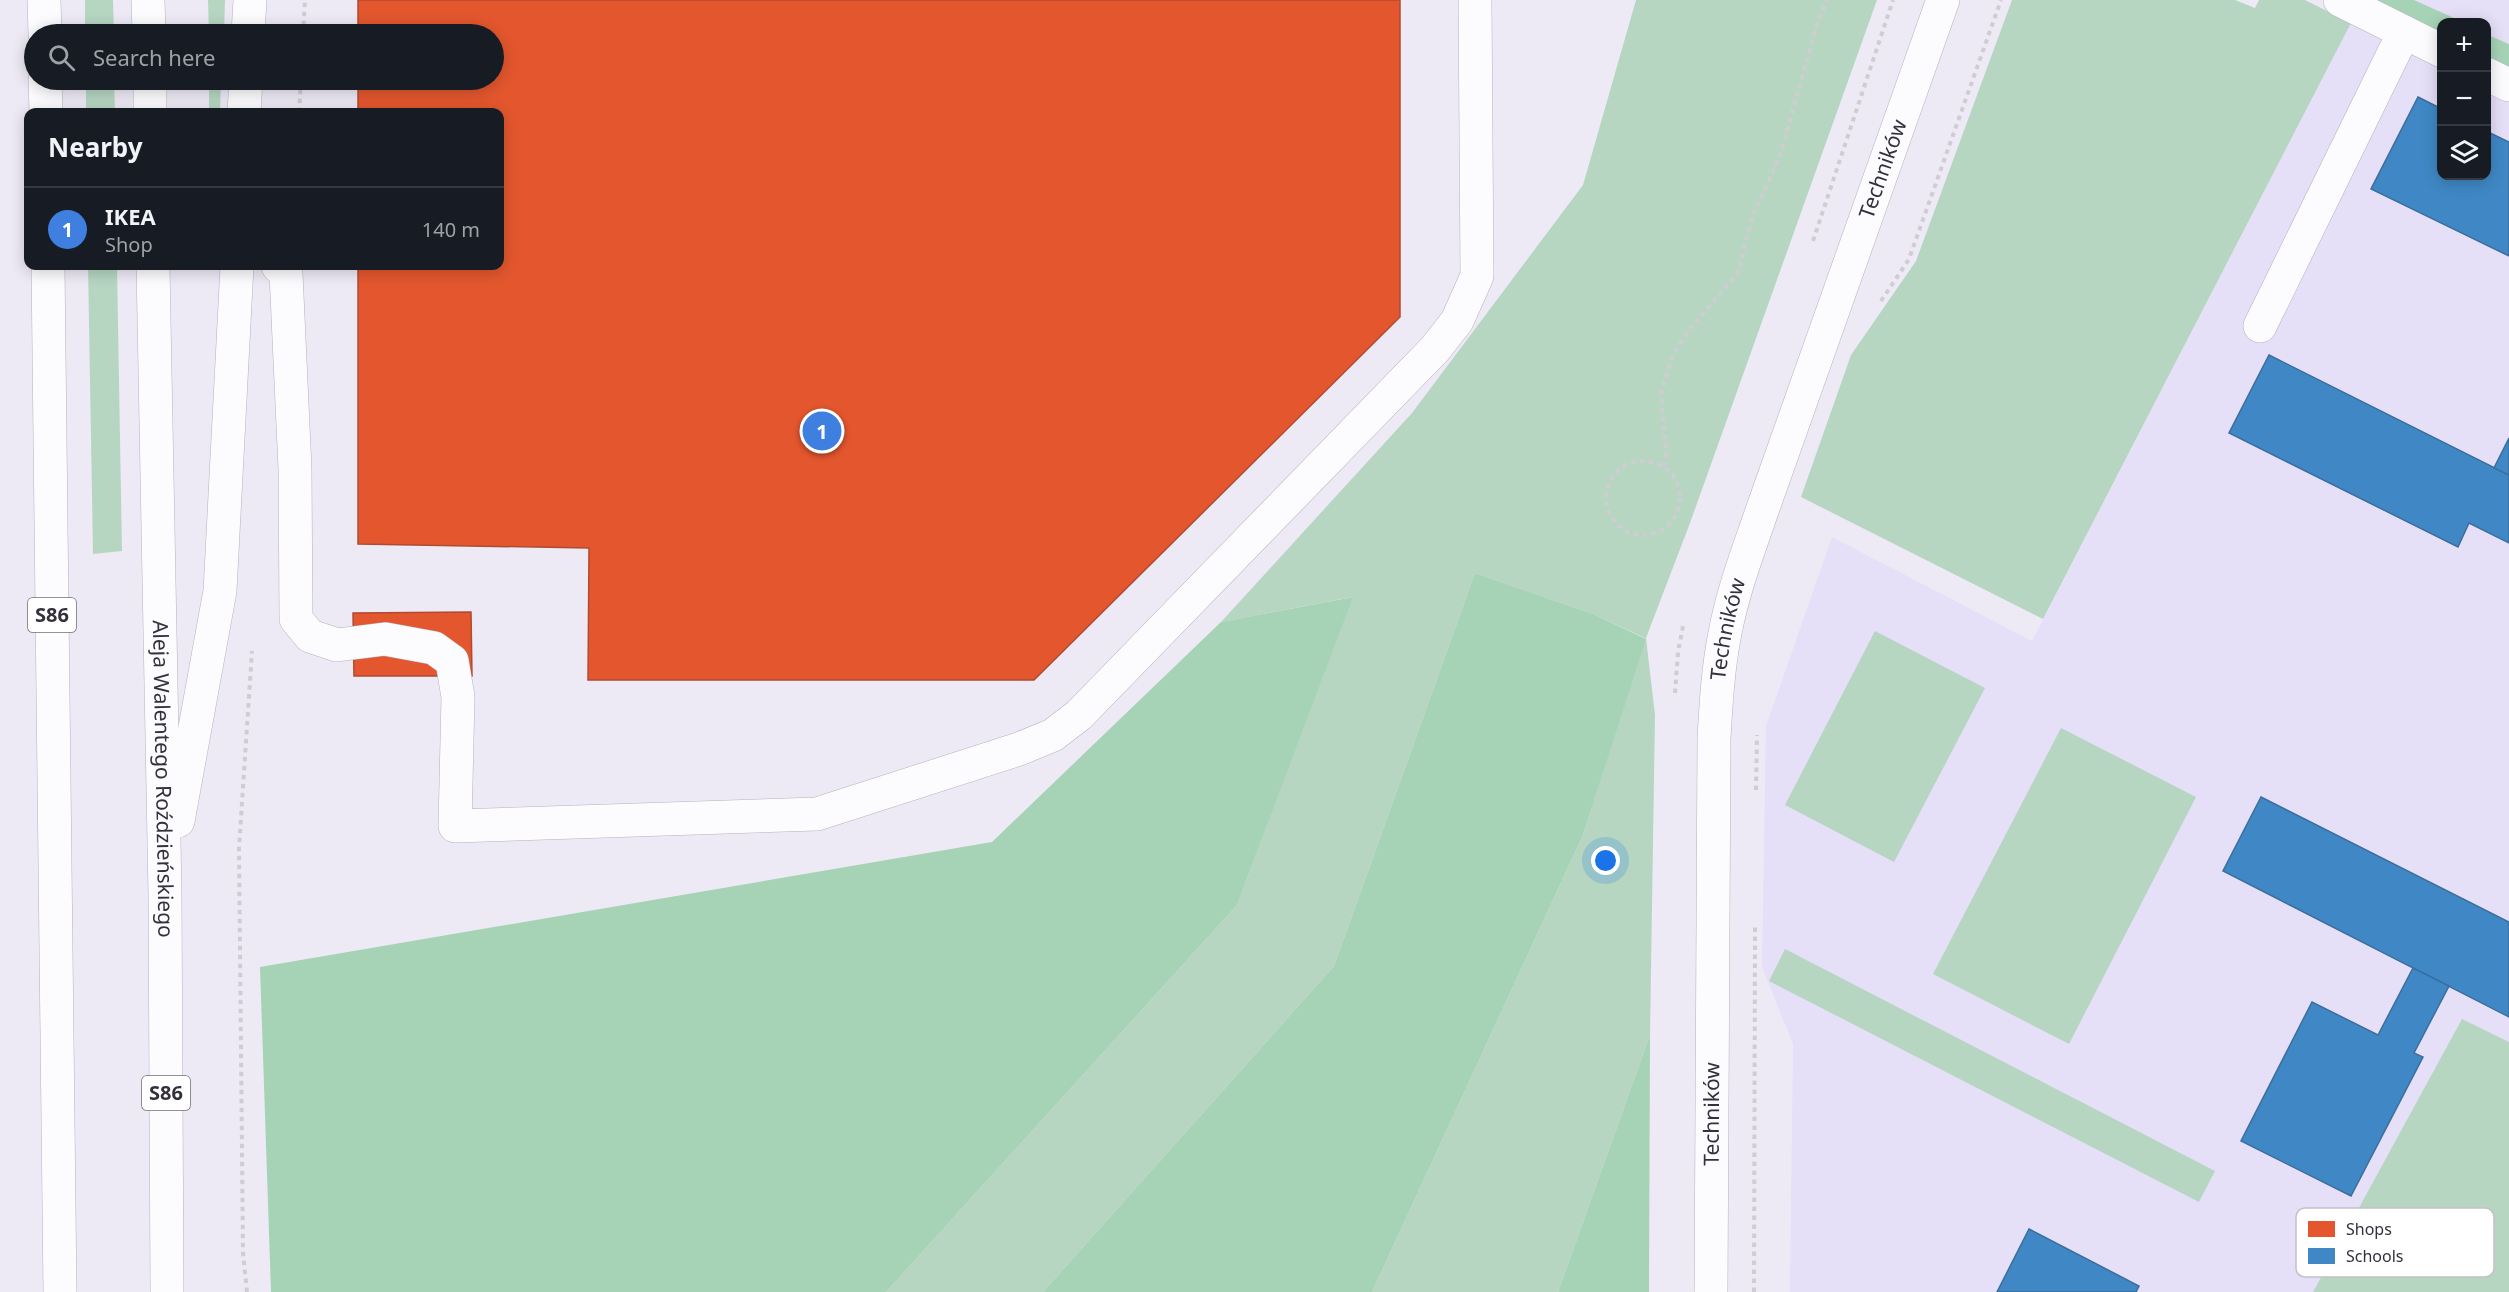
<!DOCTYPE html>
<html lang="en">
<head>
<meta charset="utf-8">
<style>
	:root { --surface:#171b24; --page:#20242c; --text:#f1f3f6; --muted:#9ea1a6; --line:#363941; --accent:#0b8043 }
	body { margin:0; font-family:"Noto Sans",sans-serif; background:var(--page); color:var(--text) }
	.controls { position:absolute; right:18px; top:18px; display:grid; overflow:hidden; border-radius:12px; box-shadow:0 3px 15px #0003 }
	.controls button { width:54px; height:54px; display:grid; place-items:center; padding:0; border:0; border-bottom:2px solid var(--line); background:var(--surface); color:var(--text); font:30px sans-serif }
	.you { position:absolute; left:1606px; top:861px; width:21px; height:21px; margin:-15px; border:4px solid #fff; border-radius:50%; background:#1a73e8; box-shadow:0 0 0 9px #1a73e833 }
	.badge { display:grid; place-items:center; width:39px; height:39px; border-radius:50%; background:var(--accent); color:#fff; font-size:20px; font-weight:700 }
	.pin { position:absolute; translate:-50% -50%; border:3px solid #fff; box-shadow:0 2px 6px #0006 }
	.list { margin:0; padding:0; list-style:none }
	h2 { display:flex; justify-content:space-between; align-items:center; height:78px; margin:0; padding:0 24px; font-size:26px }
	h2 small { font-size:20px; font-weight:400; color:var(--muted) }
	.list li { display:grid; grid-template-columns:39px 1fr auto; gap:18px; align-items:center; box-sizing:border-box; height:84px; padding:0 24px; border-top:2px solid var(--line) }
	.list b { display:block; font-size:22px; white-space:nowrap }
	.list p { margin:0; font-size:20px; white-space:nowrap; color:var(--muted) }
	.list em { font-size:20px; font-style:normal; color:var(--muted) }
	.icon { flex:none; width:33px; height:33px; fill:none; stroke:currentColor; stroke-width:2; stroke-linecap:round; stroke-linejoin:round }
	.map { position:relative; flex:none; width:2509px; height:1292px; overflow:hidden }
	.search { position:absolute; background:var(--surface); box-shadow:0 3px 15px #0003; left:24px; top:24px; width:480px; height:66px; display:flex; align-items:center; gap:15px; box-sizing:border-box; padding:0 21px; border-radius:33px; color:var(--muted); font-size:22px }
	.panel { position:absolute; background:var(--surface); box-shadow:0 3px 15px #0003; left:24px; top:108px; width:480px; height:162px; border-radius:12px }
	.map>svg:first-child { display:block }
	.built { fill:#e6dff8 }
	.green { fill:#b6d6c2 }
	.forest { fill:#a6d3b6 }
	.shops { fill:#e4572e; stroke:#af4b32; stroke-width:1.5 }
	.schools { fill:#3f88c5; stroke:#3c6e9c; stroke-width:1.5 }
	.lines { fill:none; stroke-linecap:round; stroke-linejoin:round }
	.minor-casing { stroke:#b5b2bd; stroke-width:34 }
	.highway-casing { stroke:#b5b2bd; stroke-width:34 }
	.path { stroke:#cfcdd2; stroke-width:4; stroke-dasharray:4.5 4.5; stroke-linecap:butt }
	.minor { stroke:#fcfcfe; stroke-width:33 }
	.highway { stroke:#fcfcfe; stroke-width:33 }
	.labels { text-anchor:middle; stroke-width:6; stroke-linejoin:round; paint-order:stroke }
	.shield { fill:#fff; stroke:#716e76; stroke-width:1.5 }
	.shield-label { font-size:20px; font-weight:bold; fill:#34303c }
	.street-label { font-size:21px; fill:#34303c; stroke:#fff }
	.key { fill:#fff; stroke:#c2c1c4; stroke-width:1.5 }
	.key-label { font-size:16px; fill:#34303c }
</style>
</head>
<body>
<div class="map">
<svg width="2509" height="1292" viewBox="0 0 2509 1292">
	<rect width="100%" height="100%" fill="#edeaf6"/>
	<g class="built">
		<path d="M2414,0H2509V44L2487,34L2486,22H2463Z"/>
		<path d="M2351,23L2441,68L2442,176H2486L2487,90L2509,102V1042L2462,1020L2313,1292H1790L1793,1044L1762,967L1766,726L1832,537L2032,641Z"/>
	</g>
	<g class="green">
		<path d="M85,0H113L114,34H85Z"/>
		<path d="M208,0H225L224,34H209Z"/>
		<path d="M1636,0H1877L1690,523L1646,638L1655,715L1650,1035L1558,1292H1372L1583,835L1645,638L1593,614L1475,573L1334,966L1043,1292H886L1237,905L1352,597L1221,622L1412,413L1583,185Z"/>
		<path d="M2012,0H2235L2255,8L2259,0H2305L2351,23L2043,619L1801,497L1851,355L1916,261Z"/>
		<path d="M86,80H114L115,112H86Z"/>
		<path d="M209,80H221L220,112H209Z"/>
		<path d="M88,266H117L122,551L93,554Z"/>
		<path d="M1875,631L1985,688L1894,862L1785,805Z"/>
		<path d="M2061,728L2196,797L2069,1044L1933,974Z"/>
		<path d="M1785,949L2215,1171L2199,1202L1769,981Z"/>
		<path d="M2462,1019L2509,1042V1292H2313Z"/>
	</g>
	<g class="forest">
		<path d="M2372,0H2414L2463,22H2442L2441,35Z"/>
		<path d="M2486,34L2509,44V69L2487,58Z"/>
		<path d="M1475,573L1593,614L1646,639L1583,835L1372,1292H1043L1334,966Z"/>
		<path d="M1353,597L1237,905L886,1292H271L260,967L992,842L1221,622Z"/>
		<path d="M1650,1035L1649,1292H1558Z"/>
	</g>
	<g class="shops">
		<path d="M358,0H1400V317L1034,680H588L589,548L358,544V266H500V112H358V80H494V34H358Z"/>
		<path d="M471,612L472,676H354L353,613Z"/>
	</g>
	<g class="schools">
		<path d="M2418,97L2442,109V176H2486V131L2509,142V256L2371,189Z"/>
		<path d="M2269,355L2509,475V543L2469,523L2458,547L2229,433Z"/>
		<path d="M2509,438V475L2494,468Z"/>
		<path d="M2261,797L2509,922V1017L2223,871Z"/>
		<path d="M2413,968L2449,986L2414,1053L2423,1057L2351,1196L2241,1141L2312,1002L2378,1035Z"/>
		<path d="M2029,1229L2139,1286L2136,1292H1997Z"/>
	</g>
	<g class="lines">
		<defs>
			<g id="minor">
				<path d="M2340,0L2442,51"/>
				<path d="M248,34L250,0"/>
				<path d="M2486,74L2509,85"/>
				<path d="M244,112L246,80"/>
				<path d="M278,266L286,273L295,469L296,619L310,636L337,645L385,639L434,648L452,661L458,697L455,826L817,814L1019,749L1053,735L1079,715L1435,349L1457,321L1477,276L1475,0"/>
				<path d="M2260,326L2404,32"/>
				<path id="s1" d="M1711,1292L1714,739C1716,703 1718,668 1725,633C1733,590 1749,549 1763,508L1943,0"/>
			</g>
			<g id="highway">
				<path d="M44,0L45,34"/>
				<path d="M148,0L149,34"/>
				<path d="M45,80L46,112"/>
				<path d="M150,80V112"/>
				<path d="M48,266L60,1292"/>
				<path id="s2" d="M153,266L165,894L167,1292"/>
				<path d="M178,821L220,591L237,266"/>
			</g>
		</defs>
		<use href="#minor" class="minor-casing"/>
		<use href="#highway" class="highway-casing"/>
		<g class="path">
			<path d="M303,34L305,0"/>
			<path d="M299,112L301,80"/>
			<path d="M1813,241L1893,0"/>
			<path d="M1881,301L1909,259L2001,0"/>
			<circle cx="1643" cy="498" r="37"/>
			<path d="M1664,466L1666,454L1661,394L1672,357L1688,331L1738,273L1752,217L1780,156L1817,24L1827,0"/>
			<path d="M1675,693L1678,652L1683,626"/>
			<path d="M1756,790L1757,735"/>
			<path d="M247,1292L243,1253L239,848L252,651"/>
			<path d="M1754,1292L1755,924"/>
		</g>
		<use href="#minor" class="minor"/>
		<use href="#highway" class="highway"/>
	</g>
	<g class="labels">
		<g class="shield">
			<rect x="28" y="598" width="48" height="34" rx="4.5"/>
			<rect x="142" y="1076" width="48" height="34" rx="4.5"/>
		</g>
		<g class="shield-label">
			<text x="52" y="622">S86</text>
			<text x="166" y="1100">S86</text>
		</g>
		<g class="street-label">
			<text dy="7" stroke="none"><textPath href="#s1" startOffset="1150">Techników</textPath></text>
			<text dy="7" stroke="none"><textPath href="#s1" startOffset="664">Techników</textPath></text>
			<text dy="7" stroke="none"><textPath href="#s2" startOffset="513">Aleja Walentego Roździeńskiego</textPath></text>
			<text dy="7" stroke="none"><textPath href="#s1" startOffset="178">Techników</textPath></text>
		</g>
	</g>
	<rect x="2296" y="1208" width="198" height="69" rx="9" class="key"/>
	<rect x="2308" y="1221" width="27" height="16" fill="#e4572e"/>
	<rect x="2308" y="1248" width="27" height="16" fill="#3f88c5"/>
	<g class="key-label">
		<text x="2346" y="1235">Shops</text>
		<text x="2346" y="1262">Schools</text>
	</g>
</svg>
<div class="controls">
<button>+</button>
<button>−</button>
<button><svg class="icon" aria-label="layers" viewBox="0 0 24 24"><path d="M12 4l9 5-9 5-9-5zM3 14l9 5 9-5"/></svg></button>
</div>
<div class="you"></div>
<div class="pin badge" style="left:822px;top:431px;background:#3f7fe0">1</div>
<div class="search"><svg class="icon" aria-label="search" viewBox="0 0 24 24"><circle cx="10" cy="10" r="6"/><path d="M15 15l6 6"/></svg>Search here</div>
<section class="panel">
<h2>Nearby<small></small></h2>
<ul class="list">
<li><span class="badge" style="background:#3f7fe0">1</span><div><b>IKEA</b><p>Shop</p></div><em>140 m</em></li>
</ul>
</section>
</div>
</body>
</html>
